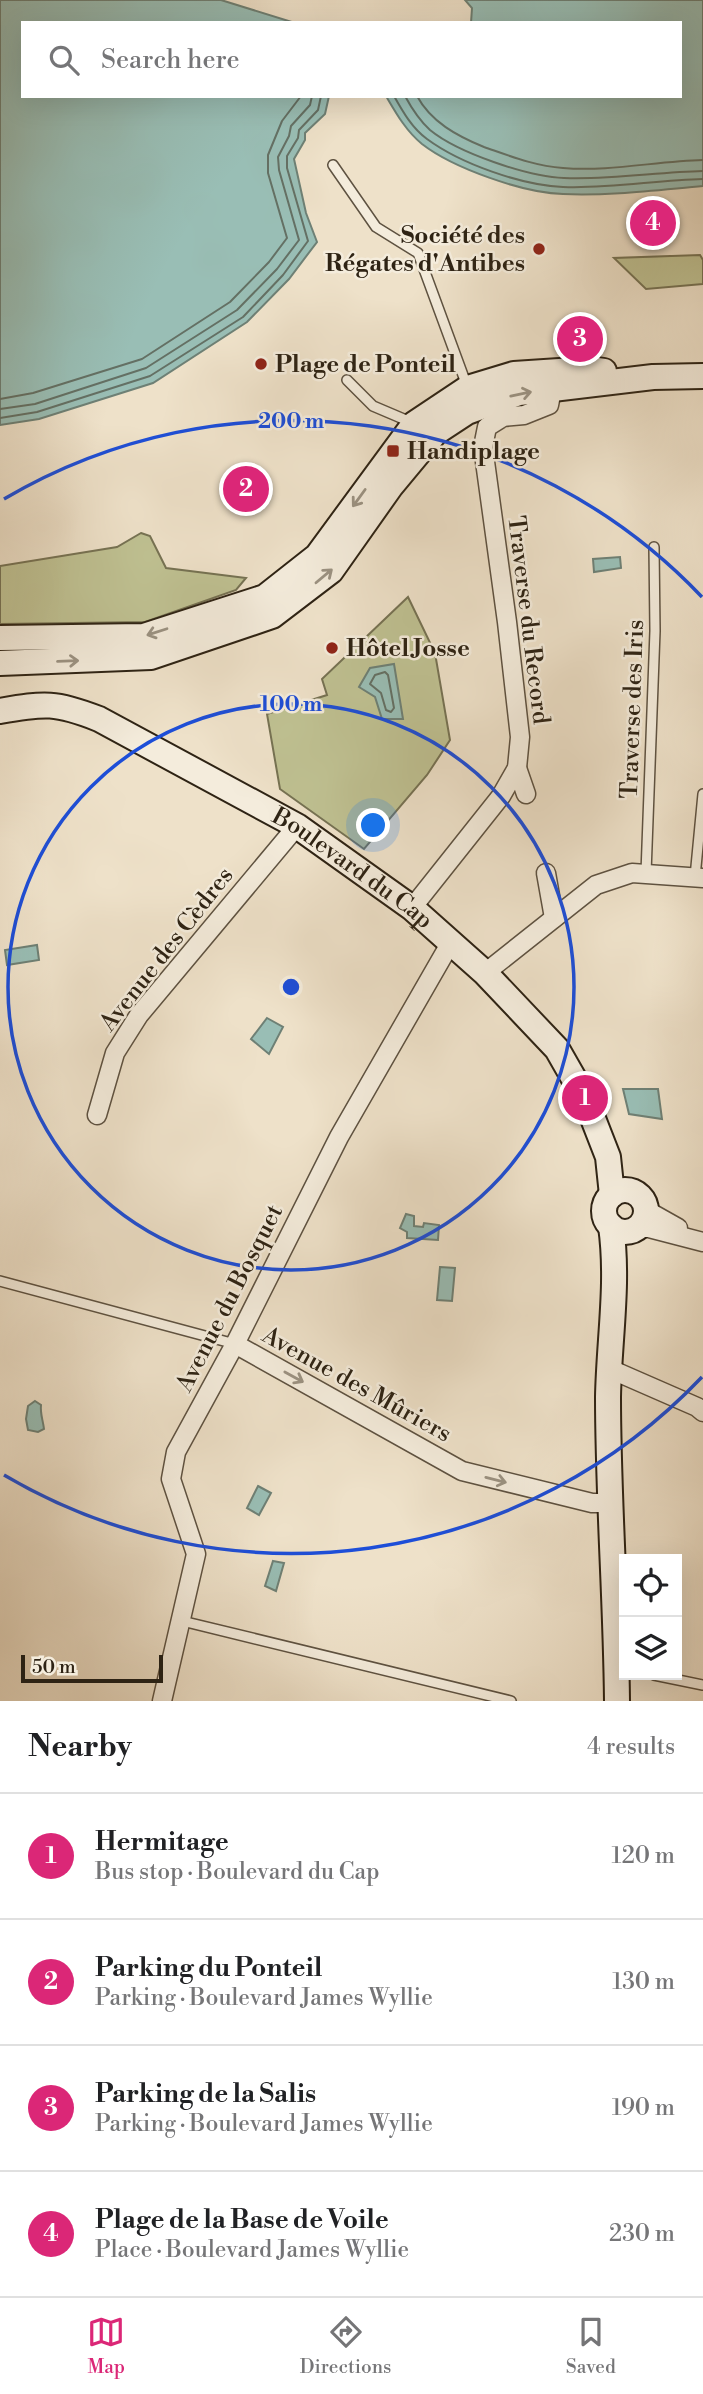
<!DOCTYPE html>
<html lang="en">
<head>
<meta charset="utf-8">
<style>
	:root { --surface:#fff; --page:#f6f6f6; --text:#202124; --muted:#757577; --line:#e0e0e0; --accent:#db2777 }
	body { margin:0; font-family:"Libre Bodoni",serif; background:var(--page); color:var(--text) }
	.controls { position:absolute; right:21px; bottom:21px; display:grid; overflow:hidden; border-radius:0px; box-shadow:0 7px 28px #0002 }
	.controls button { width:63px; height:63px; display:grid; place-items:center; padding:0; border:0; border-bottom:2px solid var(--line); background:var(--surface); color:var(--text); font:35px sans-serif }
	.scale { position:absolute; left:21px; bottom:18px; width:142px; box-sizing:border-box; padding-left:7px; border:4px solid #2e2314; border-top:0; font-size:19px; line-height:24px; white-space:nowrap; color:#2e2314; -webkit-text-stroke:5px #f4ecdc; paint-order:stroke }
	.you { position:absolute; left:374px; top:826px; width:24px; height:24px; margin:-18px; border:5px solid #fff; border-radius:50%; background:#1a73e8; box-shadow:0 0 0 10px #1a73e833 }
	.badge { display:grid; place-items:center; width:46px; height:46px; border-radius:50%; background:var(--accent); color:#fff; font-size:23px; font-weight:700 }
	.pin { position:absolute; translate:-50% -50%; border:4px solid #fff; box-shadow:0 2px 7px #0006 }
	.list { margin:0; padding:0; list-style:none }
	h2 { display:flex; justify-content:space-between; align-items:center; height:91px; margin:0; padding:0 28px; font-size:30px }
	h2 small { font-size:23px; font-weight:400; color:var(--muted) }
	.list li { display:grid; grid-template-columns:46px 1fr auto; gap:21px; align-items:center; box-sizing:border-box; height:126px; padding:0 28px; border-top:2px solid var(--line) }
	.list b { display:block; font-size:26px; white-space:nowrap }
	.list p { margin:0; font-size:23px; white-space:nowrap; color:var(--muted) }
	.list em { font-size:23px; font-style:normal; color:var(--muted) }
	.icon { flex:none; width:38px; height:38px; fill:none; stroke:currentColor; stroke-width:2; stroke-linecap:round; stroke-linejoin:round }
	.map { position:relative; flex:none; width:703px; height:1701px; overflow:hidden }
	.search { position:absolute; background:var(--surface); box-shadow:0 7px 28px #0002; left:21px; right:21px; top:21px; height:77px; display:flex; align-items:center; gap:18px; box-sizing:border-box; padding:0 24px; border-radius:0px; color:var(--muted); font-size:26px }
	.sheet { height:595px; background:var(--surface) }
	nav { display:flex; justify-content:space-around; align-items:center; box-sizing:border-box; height:98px; border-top:2px solid var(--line); background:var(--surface); font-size:19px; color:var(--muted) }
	nav a { display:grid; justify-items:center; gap:4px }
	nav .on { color:var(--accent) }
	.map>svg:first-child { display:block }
	.green { fill:#bfc192; stroke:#767253; stroke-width:2 }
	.water { fill:#99beb5; stroke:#6e8075; stroke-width:2 }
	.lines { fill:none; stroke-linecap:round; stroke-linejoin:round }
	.shore { stroke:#647064; stroke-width:2 }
	.lane-casing { stroke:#5e5241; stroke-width:12 }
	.street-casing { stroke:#5e5241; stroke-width:21 }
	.secondary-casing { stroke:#2e2314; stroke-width:28 }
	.lane { stroke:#f4ecdc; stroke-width:9 }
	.street { stroke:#f4ecdc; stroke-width:18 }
	.secondary { stroke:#f4ecdc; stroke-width:24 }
	.oneway { stroke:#9b9282 }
	.ring { fill:none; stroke:#1d4ed8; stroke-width:3.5 }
	.poi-dot { fill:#8f2418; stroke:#f4ecdc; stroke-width:2.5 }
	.labels { text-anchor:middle; stroke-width:5; stroke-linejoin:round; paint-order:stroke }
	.poi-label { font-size:24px; font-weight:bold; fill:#2e2314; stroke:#f4ecdc; text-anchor:start }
	.street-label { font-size:24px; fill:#2e2314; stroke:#f4ecdc }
	.centre { fill:#1d4ed8; stroke:#f4ecdc; stroke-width:3.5 }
	.ring-label { font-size:21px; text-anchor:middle; font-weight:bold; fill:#1d4ed8; stroke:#f4ecdc; stroke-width:5; stroke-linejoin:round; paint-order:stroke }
</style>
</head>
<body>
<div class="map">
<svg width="703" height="1701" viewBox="0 0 703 1701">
	<rect width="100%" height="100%" fill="#eee1c9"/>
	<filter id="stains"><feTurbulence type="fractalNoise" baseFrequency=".00286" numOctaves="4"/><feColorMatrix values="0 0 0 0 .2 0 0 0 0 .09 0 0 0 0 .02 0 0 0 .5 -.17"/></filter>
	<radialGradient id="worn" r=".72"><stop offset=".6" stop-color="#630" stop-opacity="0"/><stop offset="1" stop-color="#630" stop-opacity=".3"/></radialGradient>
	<g class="green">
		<path d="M700,255L703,260V284L646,289L614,258Z"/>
		<path d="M141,533L150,536L166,568L246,578L236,590L145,622L0,624V566L117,547Z"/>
		<path d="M408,597L435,653L450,740L427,775L364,849L280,789L267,714L327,695L322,679Z"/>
	</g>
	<g class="water">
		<path d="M0,0H221L295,23H23V96H329L325,114L305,133V140L294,159L306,213L317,242L289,279L247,322L153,383L39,419L0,425Z"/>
		<path d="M465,0H703V186C657,190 609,196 563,194C523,193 453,168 422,144C406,131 396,113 386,96H680V23H471L472,8Z"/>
		<path d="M620,557L621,568L594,572L593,559Z"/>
		<path d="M394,664L403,719H382L375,697L359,687L370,668Z"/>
		<path d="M37,945L39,960L7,965L5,950Z"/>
		<path d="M267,1018L283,1027L269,1054L251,1039Z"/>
		<path d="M623,1089H658L662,1119L629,1114Z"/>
		<path d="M406,1214L414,1216V1226L423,1227L424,1223L439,1225L438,1240L407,1238V1232L400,1228Z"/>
		<path d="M440,1267L455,1268L452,1301L437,1300Z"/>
		<path d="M35,1401L41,1405C40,1414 43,1420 44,1429L38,1432L28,1430L26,1419L28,1406Z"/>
		<path d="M258,1486L271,1493L259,1515L247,1508Z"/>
		<path d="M273,1561L284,1563L276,1591L265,1586Z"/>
	</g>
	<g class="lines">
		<g class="shore">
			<path d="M394,96C403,112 412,128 427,139C461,164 521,185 563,187C610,189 656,180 703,179"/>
			<path d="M405,96C412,109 419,120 430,130C458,153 529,177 564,178C611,180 657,172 703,171"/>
			<path d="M417,96C431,122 457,136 484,147C510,156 535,166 563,168C609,172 657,161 703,160"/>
			<path d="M0,399L33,393L142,359L230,302L269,262L287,238L268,173V155L282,121L301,96"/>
			<path d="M0,409L35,404L146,368L237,310L277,269L299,240L279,170L278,157L289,136L291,126L310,105L312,96"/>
			<path d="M0,418L37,412L150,376L243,317L283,275L308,241L287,168V156L298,138L299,130L318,110L321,96"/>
			<path d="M385,672L388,675L394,708L391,712L386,710L381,693L370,684L375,675Z"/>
		</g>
		<defs>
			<g id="lane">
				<path d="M333,165L376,227L418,253L467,386"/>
				<path d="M347,380L373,406L413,423"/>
				<path d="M646,873L655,631L654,547"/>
				<path d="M695,877L703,794"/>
				<path d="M0,1281L235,1344"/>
				<path d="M182,1621L511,1701"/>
				<path d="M654,1675L703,1685"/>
			</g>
			<g id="street">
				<path d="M517,768L526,794"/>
				<path d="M546,873L554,918"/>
				<path d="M412,908L501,796L517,768L520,737L507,622L483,447L487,427L503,417L524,415L549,405L552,390"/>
				<path d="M485,973L596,885L632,873L703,878"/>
				<path d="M97,1115L115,1053L139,1015L297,826"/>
				<path d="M646,1210L678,1228"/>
				<path d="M638,1228H649L703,1242"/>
				<path d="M235,1344L462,1471L592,1503H609"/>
				<path d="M610,1369L697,1407L703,1412"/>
				<path d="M162,1701L196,1554L171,1479L176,1452L235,1344L339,1137L451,942"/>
			</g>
			<g id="secondary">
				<path d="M0,638L144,636L265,597L317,556L414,424L468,388L514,374L590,369L604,371"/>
				<path d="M0,663L151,657L272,616L331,571L391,486L435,433L467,412L519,393L653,377L703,376"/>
				<path id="s1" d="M0,711C45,703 56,702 99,719L297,826L412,908L485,973L557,1049L585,1098L608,1157L612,1195"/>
				<circle cx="625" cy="1211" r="21"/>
				<path d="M611,1226C619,1283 609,1340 608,1397C608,1498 616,1599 617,1701"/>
			</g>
		</defs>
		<use href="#lane" class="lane-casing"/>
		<use href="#street" class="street-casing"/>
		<use href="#secondary" class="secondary-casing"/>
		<use href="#lane" class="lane"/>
		<use href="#street" class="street"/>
		<use href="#secondary" class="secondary"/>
	</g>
	<defs><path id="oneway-shaft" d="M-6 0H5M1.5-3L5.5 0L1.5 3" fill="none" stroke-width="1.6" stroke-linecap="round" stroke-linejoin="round" transform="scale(1.75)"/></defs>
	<g class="oneway">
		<use href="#oneway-shaft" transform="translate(521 394) rotate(-12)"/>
		<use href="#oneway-shaft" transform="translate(359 498) rotate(126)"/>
		<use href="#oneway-shaft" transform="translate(324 576) rotate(-40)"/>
		<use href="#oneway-shaft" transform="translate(157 632) rotate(162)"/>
		<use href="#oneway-shaft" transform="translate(68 661) rotate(-2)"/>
		<use href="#oneway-shaft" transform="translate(294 1377) rotate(29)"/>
		<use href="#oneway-shaft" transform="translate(496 1480) rotate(14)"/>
	</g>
	<g class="ring">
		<circle cx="291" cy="987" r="283"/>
		<path d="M702 1377A566 566 0 0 1 4 1475M4 499A566 566 0 0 1 702 597"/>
	</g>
	<g class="poi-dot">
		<circle cx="539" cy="249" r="7"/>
		<circle cx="261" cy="364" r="7"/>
		<rect x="386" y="444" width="14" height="14" rx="3.5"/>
		<circle cx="332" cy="648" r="7"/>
	</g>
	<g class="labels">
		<g class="poi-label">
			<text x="525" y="243" text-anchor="end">Société des<tspan x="525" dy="28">Régates d'Antibes</tspan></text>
			<text x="275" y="372">Plage de Ponteil</text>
			<text x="407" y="459">Handiplage</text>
			<text x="346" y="656">Hôtel Josse</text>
		</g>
		<g class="street-label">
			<text transform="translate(529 620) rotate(83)" y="8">Traverse du Record</text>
			<text transform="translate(632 709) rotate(-88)" y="8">Traverse des Iris</text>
			<text dy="8" stroke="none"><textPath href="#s1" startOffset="396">Boulevard du Cap</textPath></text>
			<text transform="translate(166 949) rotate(-52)" y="8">Avenue des Cèdres</text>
			<text transform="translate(229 1298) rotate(-63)" y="8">Avenue du Bosquet</text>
			<text transform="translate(357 1384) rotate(29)" y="8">Avenue des Mûriers</text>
		</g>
	</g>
	<circle cx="291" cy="987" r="10" class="centre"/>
	<g class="ring-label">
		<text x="291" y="428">200 m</text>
		<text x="291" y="711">100 m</text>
	</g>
	<rect width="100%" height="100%" filter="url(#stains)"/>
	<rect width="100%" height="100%" fill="url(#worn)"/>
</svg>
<div class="controls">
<button><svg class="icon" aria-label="locate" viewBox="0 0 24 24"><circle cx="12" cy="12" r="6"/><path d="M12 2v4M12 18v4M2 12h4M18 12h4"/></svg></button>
<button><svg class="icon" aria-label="layers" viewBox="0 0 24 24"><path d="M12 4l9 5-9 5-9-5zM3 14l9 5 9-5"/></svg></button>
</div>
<div class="scale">50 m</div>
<div class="you"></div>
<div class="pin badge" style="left:585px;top:1098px">1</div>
<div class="pin badge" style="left:246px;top:489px">2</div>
<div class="pin badge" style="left:580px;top:339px">3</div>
<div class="pin badge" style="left:653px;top:223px">4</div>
<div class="search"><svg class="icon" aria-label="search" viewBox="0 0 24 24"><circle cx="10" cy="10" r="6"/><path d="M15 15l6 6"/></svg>Search here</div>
</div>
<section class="sheet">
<h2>Nearby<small>4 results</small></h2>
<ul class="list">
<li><span class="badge">1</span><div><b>Hermitage</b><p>Bus stop · Boulevard du Cap</p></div><em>120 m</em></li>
<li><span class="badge">2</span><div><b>Parking du Ponteil</b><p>Parking · Boulevard James Wyllie</p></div><em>130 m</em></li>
<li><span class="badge">3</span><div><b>Parking de la Salis</b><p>Parking · Boulevard James Wyllie</p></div><em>190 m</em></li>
<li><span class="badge">4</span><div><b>Plage de la Base de Voile</b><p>Place · Boulevard James Wyllie</p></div><em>230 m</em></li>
</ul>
</section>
<nav>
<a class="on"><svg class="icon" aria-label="map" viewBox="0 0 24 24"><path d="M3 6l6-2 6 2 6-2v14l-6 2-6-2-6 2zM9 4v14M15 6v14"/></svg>Map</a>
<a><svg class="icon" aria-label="directions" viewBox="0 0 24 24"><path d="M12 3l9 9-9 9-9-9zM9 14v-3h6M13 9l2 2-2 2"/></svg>Directions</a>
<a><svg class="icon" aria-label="saved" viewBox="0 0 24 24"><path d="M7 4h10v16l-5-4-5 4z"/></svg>Saved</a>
</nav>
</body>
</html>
